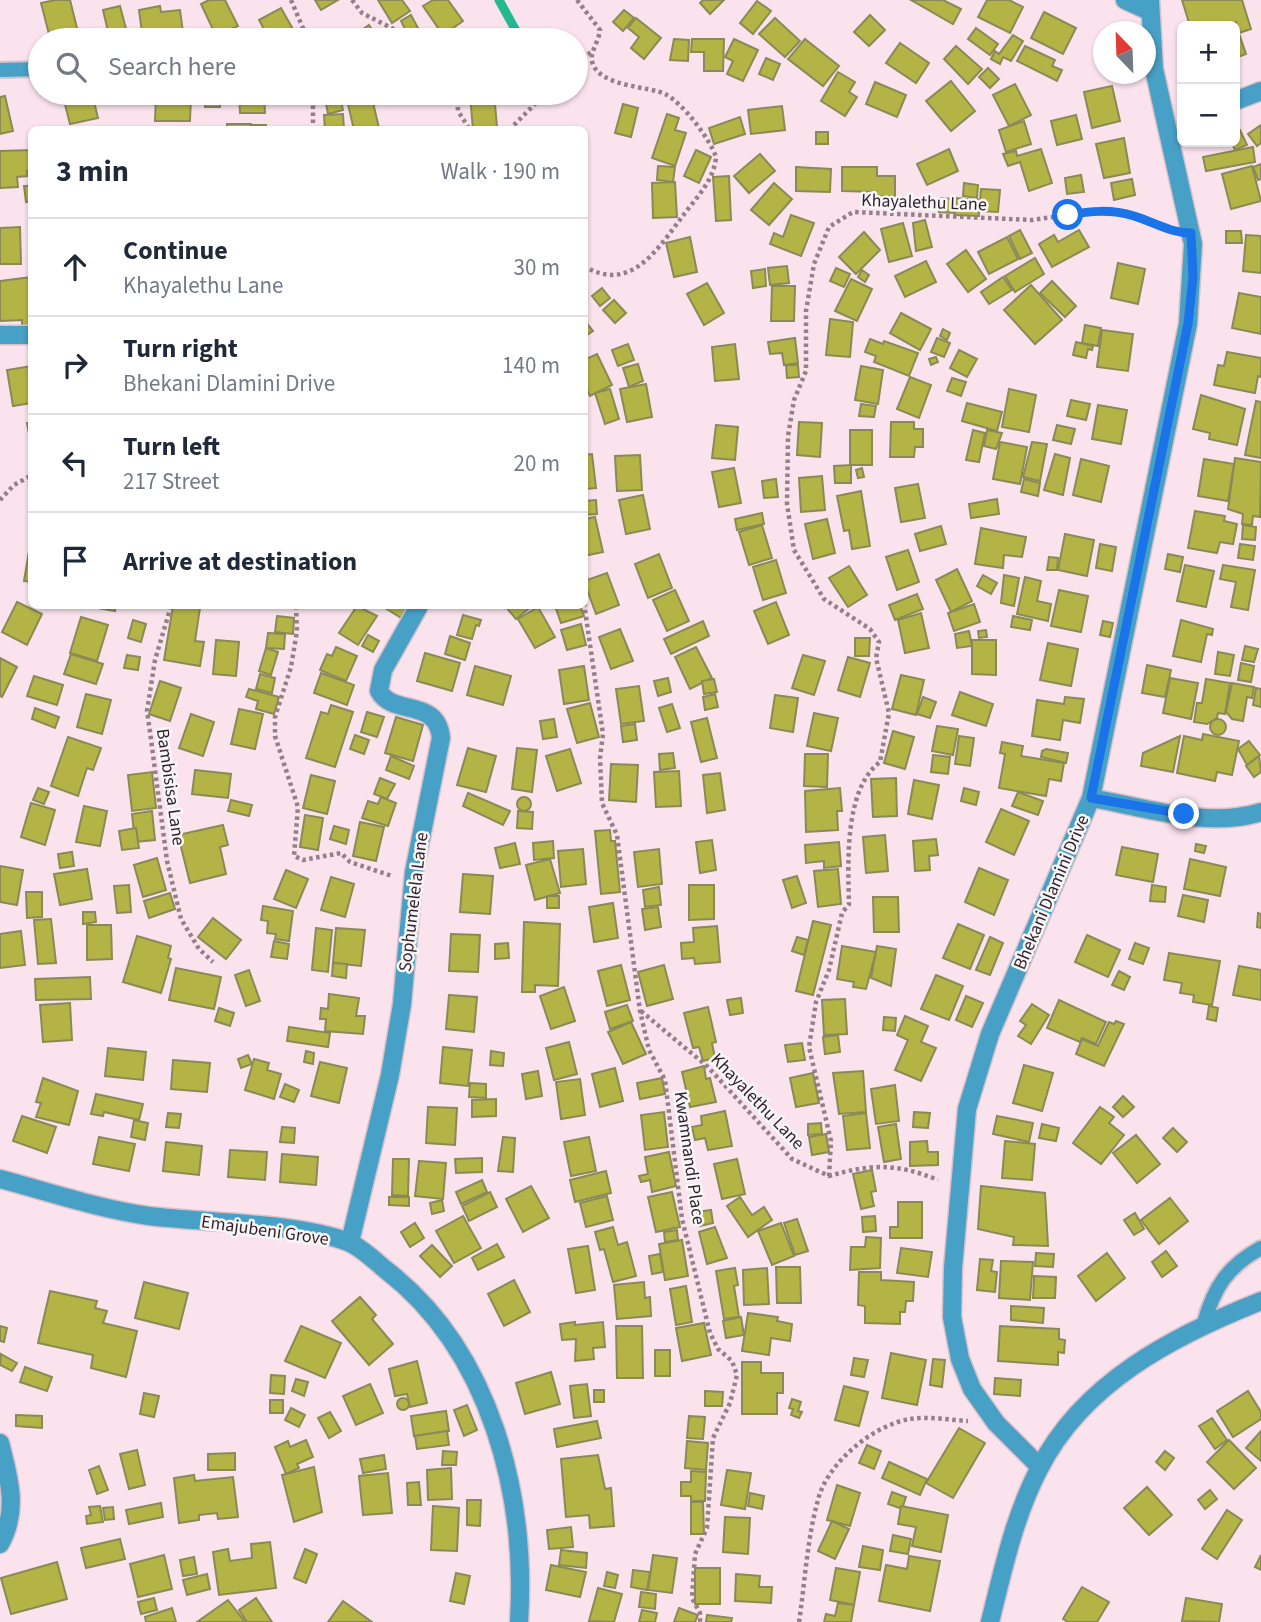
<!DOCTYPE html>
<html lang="en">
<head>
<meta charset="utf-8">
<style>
	:root { --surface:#fff; --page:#f2f2f3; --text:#1f2937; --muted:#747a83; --line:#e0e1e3 }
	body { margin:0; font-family:"Source Sans 3",sans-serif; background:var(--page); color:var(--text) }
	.controls { position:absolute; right:21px; top:21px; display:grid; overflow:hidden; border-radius:10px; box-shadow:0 2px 5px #0004 }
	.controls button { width:63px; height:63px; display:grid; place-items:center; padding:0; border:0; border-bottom:2px solid var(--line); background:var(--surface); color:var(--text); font:35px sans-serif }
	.compass { position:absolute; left:1093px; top:21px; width:63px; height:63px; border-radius:50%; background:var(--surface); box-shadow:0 2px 5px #0004; rotate:337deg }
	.stop { position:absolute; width:21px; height:21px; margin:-16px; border:5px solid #1a73e8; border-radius:50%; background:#fff }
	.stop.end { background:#1a73e8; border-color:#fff; box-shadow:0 2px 7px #0008 }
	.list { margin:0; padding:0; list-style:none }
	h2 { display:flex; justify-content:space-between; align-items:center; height:91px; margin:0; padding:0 28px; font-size:30px }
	h2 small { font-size:23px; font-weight:400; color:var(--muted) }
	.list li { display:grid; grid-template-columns:46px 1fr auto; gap:21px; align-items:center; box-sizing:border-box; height:98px; padding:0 28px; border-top:2px solid var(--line) }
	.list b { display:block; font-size:26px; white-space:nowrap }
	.list p { margin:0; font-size:23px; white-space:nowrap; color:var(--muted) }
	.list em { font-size:23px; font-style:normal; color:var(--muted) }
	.icon { flex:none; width:38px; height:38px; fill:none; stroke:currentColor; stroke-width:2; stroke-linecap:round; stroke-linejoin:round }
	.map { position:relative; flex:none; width:1261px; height:1622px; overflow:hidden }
	.search { position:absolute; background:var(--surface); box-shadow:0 2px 5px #0004; left:28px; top:28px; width:560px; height:77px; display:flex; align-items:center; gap:18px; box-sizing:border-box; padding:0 24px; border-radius:38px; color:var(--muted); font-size:26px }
	.panel { position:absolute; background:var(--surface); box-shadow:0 2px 5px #0004; left:28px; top:126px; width:560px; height:483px; border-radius:10px }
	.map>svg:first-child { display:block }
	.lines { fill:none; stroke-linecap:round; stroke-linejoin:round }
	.stream { stroke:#24b890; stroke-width:9 }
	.building { fill:#b4b446; stroke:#898a55; stroke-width:2 }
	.service-casing { stroke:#d7c0ca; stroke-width:18 }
	.minor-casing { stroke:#d7c0ca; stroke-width:21 }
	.tertiary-casing { stroke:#d7c0ca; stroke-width:21 }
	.path { stroke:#957f89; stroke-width:4.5; stroke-dasharray:3.5 3.5; stroke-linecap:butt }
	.service { stroke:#47a0c6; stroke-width:14 }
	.minor { stroke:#47a0c6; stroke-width:18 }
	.tertiary { stroke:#47a0c6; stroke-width:18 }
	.route { stroke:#1a73e8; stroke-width:9 }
	.labels { text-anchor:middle; stroke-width:5; stroke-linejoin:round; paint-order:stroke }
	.street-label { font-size:18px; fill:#341f29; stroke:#f7f7f7 }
</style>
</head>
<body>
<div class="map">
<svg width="1261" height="1622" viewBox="0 0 1261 1622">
	<rect width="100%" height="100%" fill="#fbe3ed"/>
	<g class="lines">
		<g class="stream">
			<path d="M499,0L521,40"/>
			<path d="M561,93L564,97"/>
		</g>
	</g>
	<g class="building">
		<path d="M55,0H70L78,32L50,38L41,3Z"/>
		<path d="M209,0H225L238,26L216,36L201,4Z"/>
		<path d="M315,0H338L321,10Z"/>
		<path d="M378,0H402L410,11L392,23Z"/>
		<path d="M433,0H448L463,21L443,35L423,6Z"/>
		<path d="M703,0H724L710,14L700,3Z"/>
		<path d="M911,0H943L961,9L953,24Z"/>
		<path d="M987,0H1009L1023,7L1010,33L978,17Z"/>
		<path d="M1182,0H1242L1251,29L1239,33L1236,22L1223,26H1190Z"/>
		<path d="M757,1L771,11L753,34L740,23Z"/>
		<path d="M120,6L129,40H110L103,10Z"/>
		<path d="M160,6L161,12L180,10L184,40H143L139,10Z"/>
		<path d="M281,8L298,38L294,40H270L259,20Z"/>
		<path d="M624,10L634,18L623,31L613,22Z"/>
		<path d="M1044,12L1076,28L1063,54L1031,38Z"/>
		<path d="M411,15L418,28L407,33L401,21Z"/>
		<path d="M870,15L885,30L869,46L854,32Z"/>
		<path d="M636,18L661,38L644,59L631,48L639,37L628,28Z"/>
		<path d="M775,18L800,41L785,57L759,34Z"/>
		<path d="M369,25L379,40H364L359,32Z"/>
		<path d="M1236,25L1246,54L1235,58L1234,26Z"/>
		<path d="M976,28L998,44L990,55L968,39Z"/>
		<path d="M95,29L98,40H77L75,35Z"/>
		<path d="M246,34L248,40H231Z"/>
		<path d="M1013,35L1023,41L1011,61L1003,57L1000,64L991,59L995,51L999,54Z"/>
		<path d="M674,39L689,40L688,61L670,60Z"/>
		<path d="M692,39H724L723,71H704V52H691Z"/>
		<path d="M734,39L758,50L743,81L727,74L733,61L725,57Z"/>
		<path d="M805,39L839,66L823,86L788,59Z"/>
		<path d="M900,43L929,63L916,83L886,63Z"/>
		<path d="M956,46L982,69L968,84L944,59Z"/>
		<path d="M1025,46L1055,60L1052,66L1062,70L1057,81L1017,61Z"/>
		<path d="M766,58L780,64L773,80L759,74Z"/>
		<path d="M988,68L999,79L990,88L979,77Z"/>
		<path d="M838,72L855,82L849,92L857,97L845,116L821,101Z"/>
		<path d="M951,81L975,111L951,131L926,101Z"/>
		<path d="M875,82L906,95L897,117L866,104Z"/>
		<path d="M1015,84L1031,115L1009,126L993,95Z"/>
		<path d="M1112,86L1120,121L1092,128L1084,92Z"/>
		<path d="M62,93H92L98,118L70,124Z"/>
		<rect x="205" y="93" width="15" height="14"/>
		<path d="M239,93H264L265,113H240Z"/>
		<path d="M324,93H339L343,110L328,114Z"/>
		<path d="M494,93L497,127L473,130L470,95Z"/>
		<path d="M371,94L379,128L354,130L347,100Z"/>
		<path d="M5,96L13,131L0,134V97Z"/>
		<path d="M156,96L191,97L190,121H155Z"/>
		<path d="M623,104L638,108L631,137L615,133Z"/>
		<path d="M782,106L785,130L751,134L748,110Z"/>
		<path d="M343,114L344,130H325L324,115Z"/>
		<path d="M667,114L679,118L675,130L686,133L675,166L652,158Z"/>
		<path d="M1076,115L1082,139L1057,145L1051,121Z"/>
		<path d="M740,117L745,134L714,144L709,128Z"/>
		<path d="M1024,121L1031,144L1006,152L999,130Z"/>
		<rect x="227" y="124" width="24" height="6"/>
		<rect x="253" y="125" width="13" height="5"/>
		<path d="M1261,125V143L1257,146L1248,134Z"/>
		<path d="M1240,130L1247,145L1235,150L1231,142H1235V132Z"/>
		<rect x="816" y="132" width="12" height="12"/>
		<path d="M1124,138L1130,173L1104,178L1096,144Z"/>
		<path d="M1253,147L1255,162L1206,171L1203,157Z"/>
		<path d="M949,149L958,171L927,185L917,164Z"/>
		<path d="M1041,149L1052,183L1029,191L1020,162L1008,166L1003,154L1016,151L1017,156Z"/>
		<path d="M32,150V171H27L28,176L17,177L18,187L0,188V151Z"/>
		<path d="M696,150L711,157L699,183L684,176Z"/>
		<path d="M760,154L775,171L749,193L734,176Z"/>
		<path d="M1261,164V179L1258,180L1253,167Z"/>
		<path d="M658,166L675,167L673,182L657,180Z"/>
		<path d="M1252,166L1261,201L1231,209L1222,174Z"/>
		<path d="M796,167L831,169L830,192L796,191Z"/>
		<path d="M842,167H877V176H895V196H876L877,192L842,191Z"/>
		<path d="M1081,175L1084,192L1067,194L1065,178Z"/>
		<path d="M729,176L731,220L716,221L713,177Z"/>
		<path d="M1132,179L1135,195L1114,200L1111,183Z"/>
		<path d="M675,182L677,217L653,218L652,183Z"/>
		<path d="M774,183L792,199L769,225L751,210Z"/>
		<path d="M964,183L978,185L977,198L963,196Z"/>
		<path d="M24,186H32V201L26,202Z"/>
		<path d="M981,189L1000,190L998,212L979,211V216L955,215L956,198L980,200Z"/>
		<path d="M940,198L955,199L954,213L939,212Z"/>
		<path d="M791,215L814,223L801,256L770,244L774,233L783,237Z"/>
		<path d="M925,220L932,247L916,251L913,223Z"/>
		<path d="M903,223L912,256L889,262L881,229Z"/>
		<path d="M20,227L21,264H0V228Z"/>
		<path d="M1020,230L1032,253L1020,259L1009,236Z"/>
		<path d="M1079,230L1089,247L1052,267L1039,244L1054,235L1058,242Z"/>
		<path d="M1226,231H1241L1242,243H1226Z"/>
		<path d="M864,232L880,250L856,274L839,257Z"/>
		<path d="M1246,235L1261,236V273L1243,271Z"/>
		<path d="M690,237L697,272L674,277L666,243Z"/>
		<path d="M1007,237L1018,259L989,274L978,252Z"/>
		<path d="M966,250L986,279L968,292L947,264Z"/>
		<path d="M1035,258L1044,274L1015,292L1005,276Z"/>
		<path d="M926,261L936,282L905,297L895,276Z"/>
		<path d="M1118,263L1145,269L1138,304L1111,298Z"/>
		<path d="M787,266L789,283L770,285L768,268Z"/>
		<path d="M836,268L850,274L844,287L830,281Z"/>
		<path d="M765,269L766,286L753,288L751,271Z"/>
		<path d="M862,270L869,275L865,282L858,277Z"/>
		<path d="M32,277V329H22V320L0,321V281Z"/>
		<path d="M1003,277L1012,290L989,304L981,292Z"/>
		<path d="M851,279L872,289L857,321L835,311Z"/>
		<path d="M1052,281L1076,306L1065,317L1040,293Z"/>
		<path d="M707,283L724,313L704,325L687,294Z"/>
		<path d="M1031,285L1062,320L1035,344L1004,310Z"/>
		<path d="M772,286H795L794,321H771Z"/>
		<path d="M602,288L610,298L600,306L592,296Z"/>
		<path d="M1239,293L1261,297V334L1232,328Z"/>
		<path d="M614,300L626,313L615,323L603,310Z"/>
		<path d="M901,313L931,329L920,350L890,333Z"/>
		<path d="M830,319L853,322L850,357L826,355Z"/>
		<path d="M584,320L593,331L584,337Z"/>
		<path d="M1085,325L1101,328L1098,346L1082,343Z"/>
		<path d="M943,329L950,333L947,340L940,336Z"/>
		<path d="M1102,330L1133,334L1128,371L1097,367Z"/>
		<path d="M795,338L798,363L784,365L782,353L770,354L768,342Z"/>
		<path d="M937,338L950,343L944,357L931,352Z"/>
		<path d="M870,339L883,344L884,341L918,353L909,376L874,362L876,356L865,352Z"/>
		<path d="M1076,342L1093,346L1092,350L1088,349L1086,358L1073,355Z"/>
		<path d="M628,344L634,360L618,366L612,350Z"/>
		<path d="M735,344L739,379L715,381L712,347Z"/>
		<path d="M959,350L977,359L967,377L950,368Z"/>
		<path d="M1227,352L1261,358V377L1258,376L1255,393L1214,385L1218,365L1224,366Z"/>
		<path d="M597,354L612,385L590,396L584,384V360Z"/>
		<path d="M936,357L938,362L931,365L929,359Z"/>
		<path d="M638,364L643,381L629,387L623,368Z"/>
		<path d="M786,365H798L799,377L787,378Z"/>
		<path d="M32,366V403L13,406L7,370Z"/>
		<path d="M861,366L883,370L878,404L855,400Z"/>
		<path d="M910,377L931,385L919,418L897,409Z"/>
		<path d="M952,378L966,382L961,396L947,391Z"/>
		<path d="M646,384L652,417L627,422L620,389Z"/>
		<path d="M610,389L619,419L605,424L595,393Z"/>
		<path d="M1009,389L1036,395L1029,432L1002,427Z"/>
		<path d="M1201,395L1245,409L1237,445L1209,439L1210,433L1193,429Z"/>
		<path d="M1071,400L1090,404L1086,420L1067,416Z"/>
		<path d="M1256,401L1261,402V458L1245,455Z"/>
		<path d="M967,403L1002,412L997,431L962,421Z"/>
		<path d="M861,404L876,406L874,417L859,416Z"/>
		<path d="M1098,405L1127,410L1121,444L1092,439Z"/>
		<path d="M799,422L822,423L820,457L797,455Z"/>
		<path d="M891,422H914V429H923V447H915L914,457H890Z"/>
		<path d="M27,423H32V449Z"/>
		<path d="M716,425L738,427L735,460L712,458Z"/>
		<path d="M1057,425L1075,429L1071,444L1053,440Z"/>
		<rect x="850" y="430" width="22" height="35"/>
		<path d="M973,430L985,433L979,462L966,460Z"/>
		<path d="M987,430L1002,433L996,449L984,446Z"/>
		<path d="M1000,442L1027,447L1020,484L993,479Z"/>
		<path d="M1032,442L1047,444L1040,481L1023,477Z"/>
		<path d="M592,454L596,488L584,489V455Z"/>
		<path d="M1055,454L1070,458L1063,495L1044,490Z"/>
		<path d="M640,455L642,490L617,491L615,456Z"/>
		<path d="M1235,458L1261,462L1260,517L1253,516L1252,525L1242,524L1243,514L1228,509Z"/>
		<path d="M1081,459L1109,466L1101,502L1073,495Z"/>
		<path d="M1204,459L1234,464L1228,501L1198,496Z"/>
		<path d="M851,465V483H835L834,466Z"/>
		<path d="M734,468L741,503L719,507L712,472Z"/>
		<path d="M862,468L864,477L858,478L856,470Z"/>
		<path d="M822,476L825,510L801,512L799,478Z"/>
		<path d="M776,479L778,497L764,498L762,481Z"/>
		<path d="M1024,479L1040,483L1038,496L1021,492Z"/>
		<path d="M918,484L925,518L901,522L895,488Z"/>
		<path d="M861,491L870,546L852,549L849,530L844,531L837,496Z"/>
		<path d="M643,495L650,529L626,534L619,500Z"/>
		<path d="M997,499L999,514L971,518L969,504Z"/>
		<path d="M596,500L597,514L584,515V501Z"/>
		<path d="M1195,511L1225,516L1224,521L1237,524L1233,544L1220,542L1217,553L1188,548Z"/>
		<path d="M762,513L764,524L737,530L735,519Z"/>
		<path d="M595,517L603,552L584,556V519Z"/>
		<path d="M827,519L835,553L813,559L805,524Z"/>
		<path d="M762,525L772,558L749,565L739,532Z"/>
		<path d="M1243,525L1256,527L1255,540L1242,539Z"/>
		<path d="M941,526L946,544L920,551L915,534Z"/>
		<path d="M981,528L1026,537L1022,557L1004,555L1003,568L975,564Z"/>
		<path d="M1065,534L1094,540L1087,576L1058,570Z"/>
		<path d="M1100,544L1116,547L1112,571L1096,568Z"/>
		<path d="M1240,544L1255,546L1253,560L1238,558Z"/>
		<path d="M30,545H32V582L24,581Z"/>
		<path d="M908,550L919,582L897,590L886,557Z"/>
		<path d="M659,554L672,588L648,598L635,564Z"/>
		<path d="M1168,554L1183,557L1180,572L1165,569Z"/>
		<path d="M1049,557L1058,558L1057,570H1047Z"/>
		<path d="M776,560L786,593L763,600L753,567Z"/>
		<path d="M1185,565L1214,571L1206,607L1177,601Z"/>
		<path d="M1223,565L1255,570L1248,610L1231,607L1236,582L1220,579Z"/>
		<path d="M849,566L867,595L848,607L829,578Z"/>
		<path d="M957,569L972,601L951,612L936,580Z"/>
		<path d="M607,573L619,605L596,614L584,581Z"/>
		<path d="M983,575L997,583L991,594L977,586Z"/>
		<path d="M1004,575L1019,578L1014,606L1001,603Z"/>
		<path d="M1025,577L1041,581L1037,601L1051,604L1048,621L1017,614Z"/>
		<path d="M675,590L689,621L667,631L653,600Z"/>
		<path d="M1059,590L1088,596L1081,632L1051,626Z"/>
		<path d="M917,594L923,609L895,620L889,605Z"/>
		<path d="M17,602L42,614L27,645L2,632Z"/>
		<path d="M776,602L789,635L768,644L754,611Z"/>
		<path d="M974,604L980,622L954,631L948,613Z"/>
		<path d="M92,606H116L115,611L92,607Z"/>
		<path d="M173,606L200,608L195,641L204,642L200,666L164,660Z"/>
		<path d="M357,606L377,616L358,645L339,633Z"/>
		<path d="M382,606H409L401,618Z"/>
		<path d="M505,606H532L516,619Z"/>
		<path d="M555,606H580L584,616L561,623Z"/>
		<path d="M538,607L555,637L535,648L518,619Z"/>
		<path d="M921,613L929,648L905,653L898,620Z"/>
		<path d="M463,615L481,620L479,626L476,625L472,639L457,635Z"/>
		<path d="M277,616L294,618L293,634L275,632Z"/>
		<path d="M1013,616L1032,620L1030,630L1011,627Z"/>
		<path d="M81,617L108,625L97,661L70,653Z"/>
		<path d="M133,620L146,624L141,642L128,638Z"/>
		<path d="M1181,620L1213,629L1212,635L1207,634L1201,662L1173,656Z"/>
		<path d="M703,621L709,636L671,654L664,639Z"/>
		<path d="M1103,621L1113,623L1110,637L1100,635Z"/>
		<path d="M581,624L586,645L567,650L561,630Z"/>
		<path d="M620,629L633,661L611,669L599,637Z"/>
		<path d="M986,630L987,637L979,638L978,631Z"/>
		<path d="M969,631L972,646L957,648L955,634Z"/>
		<path d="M268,633L285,634L284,649L266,648Z"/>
		<path d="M368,635L379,641L373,652L362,646Z"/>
		<path d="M450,636L470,643L465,660L445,654Z"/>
		<path d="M855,638H870L869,656H855Z"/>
		<path d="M216,640L239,642L236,676L213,674Z"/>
		<path d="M972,640H996V675L972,674Z"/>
		<path d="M1048,643L1078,649L1071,686L1040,680Z"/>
		<path d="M1245,646L1258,649L1254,662L1242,660Z"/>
		<path d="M336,647L357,656L346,681L320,670L327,654L332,656Z"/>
		<path d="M696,647L712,678L690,689L675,657Z"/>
		<path d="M266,648L278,652L271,675L259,671Z"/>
		<path d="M1218,652L1234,655L1230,676L1215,674Z"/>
		<path d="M425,653L460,663L452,691L417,681Z"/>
		<path d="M71,654L103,664L96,684L64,674Z"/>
		<path d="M127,655L140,657L138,670L124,668Z"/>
		<path d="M803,655L825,661L814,695L792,688Z"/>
		<path d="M848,657L870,663L860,697L838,690Z"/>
		<path d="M0,658L17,667L2,697L0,696Z"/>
		<path d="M1241,663L1254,666L1251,682L1238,680Z"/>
		<path d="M1147,665L1171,670L1165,697L1142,693Z"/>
		<path d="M475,666L511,676L503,705L467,695Z"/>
		<path d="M584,666L589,700L564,704L559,670Z"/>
		<path d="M321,673L354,685L347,705L314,693Z"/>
		<path d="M260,674L275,678L272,693L256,689Z"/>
		<path d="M901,675L924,680L916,715L892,709Z"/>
		<path d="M34,676L63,685L57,705L27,696Z"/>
		<path d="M668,678L671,692L658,696L654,681Z"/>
		<path d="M1170,678L1198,683L1191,719L1163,713Z"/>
		<path d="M714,679L717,692L704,694L702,681Z"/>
		<path d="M1206,679L1230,683L1225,714L1218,713L1217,718L1207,724L1194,722L1197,703H1202Z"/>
		<path d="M160,681L181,688L170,721L149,714Z"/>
		<path d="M1232,683L1254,687L1252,698L1247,697L1243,721L1232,719L1226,712Z"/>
		<path d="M639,686L644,721L621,724L616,689Z"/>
		<path d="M1256,688L1261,689V707L1253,705Z"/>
		<path d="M249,689L279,697L274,714L256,709L258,701L246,697Z"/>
		<path d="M960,692L993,704L986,726L952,715Z"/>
		<path d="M86,694L111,700L102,734L77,727Z"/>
		<path d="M715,694L718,707L705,710L703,697Z"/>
		<path d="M775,695L798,698L793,732L770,728Z"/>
		<path d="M923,697L936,702L930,718L917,714Z"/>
		<path d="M1065,697L1084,699L1080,723L1063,720L1060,740L1032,736L1037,700L1064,704Z"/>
		<path d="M590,703L599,737L577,743L567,709Z"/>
		<path d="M672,704L680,728L667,732L659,708Z"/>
		<path d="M331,705L353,712L335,767L306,758L321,712L328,714Z"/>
		<path d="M35,708L59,717L55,728L32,719Z"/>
		<path d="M239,709L263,714L255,749L231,744Z"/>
		<path d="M367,712L384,717L377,737L361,732Z"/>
		<path d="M814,713L838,718L831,751L807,746Z"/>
		<path d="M191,714L214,722L203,756L179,748Z"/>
		<path d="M396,717L423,725L413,761L385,753Z"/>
		<path d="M707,718L717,758L701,762L691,722Z"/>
		<path d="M554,719L557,737L543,739L540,721Z"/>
		<circle cx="1218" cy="727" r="8"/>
		<path d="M635,724L637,740L623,742L621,726Z"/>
		<path d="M937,726L958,729L953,755L932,751Z"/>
		<path d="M893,731L914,737L905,769L884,763Z"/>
		<path d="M1203,734L1239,741L1232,775L1217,772L1215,781L1177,773L1184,736L1202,740Z"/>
		<path d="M355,735L369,740L364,754L350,749Z"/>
		<path d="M959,736L974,738L970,766L955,764Z"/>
		<path d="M1180,736L1173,772L1141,766L1143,753Z"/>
		<path d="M68,737L101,748L93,770L87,768L78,796L51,786Z"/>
		<path d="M1249,741L1260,755L1247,765L1238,749Z"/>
		<path d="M1002,742L1023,746L1021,756L1064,763L1061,781L1049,779L1046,796L999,788L1005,754L1000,753Z"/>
		<path d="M468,748L496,756L486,792L457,785Z"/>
		<path d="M517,748L537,750L532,792L512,789Z"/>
		<path d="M570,749L581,783L557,791L546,756Z"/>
		<path d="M1046,749L1068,753L1066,763L1041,757L1042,751Z"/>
		<path d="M673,753L675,768L660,770L659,754Z"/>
		<path d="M805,754H828L827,787L804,786Z"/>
		<path d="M933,755L950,757L948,774L931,772Z"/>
		<path d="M391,756L414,766L409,779L386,770Z"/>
		<path d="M1259,756L1261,772L1254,777L1246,766Z"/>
		<path d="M611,764L638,765L636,802L609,800Z"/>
		<path d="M195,770L231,774L228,798L192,794Z"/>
		<path d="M679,771L681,806L656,807L654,772Z"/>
		<path d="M152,772L156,808L132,811L128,775Z"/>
		<path d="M720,773L725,810L707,813L703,775Z"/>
		<path d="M311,775L335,781L327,814L303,808Z"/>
		<path d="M380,778L395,784L387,799L374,794Z"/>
		<path d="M896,778L897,816L873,817L871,779Z"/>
		<path d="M914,780L939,785L932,819L908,814Z"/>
		<path d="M38,788L49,792L44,804L33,800Z"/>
		<path d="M840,788L842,811H837L838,830L806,832L805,791Z"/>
		<path d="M964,788L979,792L976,805L961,801Z"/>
		<path d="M1018,792L1043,801L1038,815L1012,806Z"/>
		<path d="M468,793L510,811L503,825L463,806Z"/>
		<circle cx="524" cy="804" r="7"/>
		<path d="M381,797L396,803L388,826L362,818L368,801L378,804Z"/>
		<path d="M231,800L252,805L249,816L228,811Z"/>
		<path d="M31,803L55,810L45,845L21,837Z"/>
		<path d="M84,806L107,811L100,846L76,842Z"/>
		<path d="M1001,809L1029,821L1014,855L986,842Z"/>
		<path d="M152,811L155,840L135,842L132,814Z"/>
		<path d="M518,811L533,812L532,829L517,828Z"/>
		<path d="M305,815L323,818L318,850L300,847Z"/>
		<path d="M360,822L384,827L376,861L353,856Z"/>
		<path d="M223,825L228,845L220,847L226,874L190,883L178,835Z"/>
		<path d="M334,826L349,830L346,844L330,839Z"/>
		<path d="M136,828L139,848L122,850L119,831Z"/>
		<path d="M610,830L611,841H615L620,892L601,894L595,831Z"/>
		<path d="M885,835L888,871L866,873L863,837Z"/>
		<path d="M936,839L938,855L929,856L930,870L915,871L913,841Z"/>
		<path d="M712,840L716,870L700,873L696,842Z"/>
		<path d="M553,841L554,858L534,860L533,843Z"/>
		<path d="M839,842L841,866L824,868V861L806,863L805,845Z"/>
		<path d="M515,843L520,864L500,868L495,848Z"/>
		<path d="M1196,844L1206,846L1204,853L1195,851Z"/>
		<path d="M1122,847L1158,854L1153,882L1116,875Z"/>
		<path d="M583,849L586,884L561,887L558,851Z"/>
		<path d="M659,849L662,884L638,887L634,852Z"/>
		<path d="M72,852L74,866L60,868L58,854Z"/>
		<path d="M157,858L166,890L143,897L134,865Z"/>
		<path d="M550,859L560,893L535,900L526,865Z"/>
		<path d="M1190,859L1226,867L1220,896L1184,889Z"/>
		<path d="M0,866L23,870L17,905L0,902Z"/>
		<path d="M979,868L1008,880L994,915L965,902Z"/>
		<path d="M87,869L92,899L60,905L54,874Z"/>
		<path d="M838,869L841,904L818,907L814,871Z"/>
		<path d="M286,870L308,879L296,908L274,899Z"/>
		<path d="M463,874L493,876L490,914L460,912Z"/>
		<path d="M797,876L806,903L792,908L783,880Z"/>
		<path d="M331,877L354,884L345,917L321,910Z"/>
		<path d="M129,885L131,912L117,913L114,886Z"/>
		<path d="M689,885H714V919L689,920Z"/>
		<path d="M1152,885L1166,887L1165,902L1150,901Z"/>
		<path d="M659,887L661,905L645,907L643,890Z"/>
		<path d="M26,892H42V917L27,918Z"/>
		<path d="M170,893L175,909L149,918L144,901Z"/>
		<path d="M1183,895L1208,900L1204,922L1178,916Z"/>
		<rect x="547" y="896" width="12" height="12"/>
		<path d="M873,897H898L899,932H874Z"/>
		<path d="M613,903L618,938L594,942L589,907Z"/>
		<path d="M263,906L293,911L289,941L275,939L276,934L267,933L268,921L261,920Z"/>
		<path d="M658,907L661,927L645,930L642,909Z"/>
		<path d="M83,912H95L96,922L83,924Z"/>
		<path d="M1258,913L1261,914V928L1257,927Z"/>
		<path d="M213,918L241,940L226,959L198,937Z"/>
		<path d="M51,919L56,963L38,964L34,920Z"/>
		<path d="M813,921L831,925L813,995L796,991Z"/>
		<path d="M524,922L560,924L558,986L535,985V992H522Z"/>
		<path d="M958,924L984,935L970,969L943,958Z"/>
		<path d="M87,925H111L112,959L87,960Z"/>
		<path d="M717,926L720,962L695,964L694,958L682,959L681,943L694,942L693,928Z"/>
		<path d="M316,928L332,930L328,972L312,970Z"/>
		<path d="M336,928L365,930L361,966L333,963Z"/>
		<path d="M21,931L25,965L0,968V934Z"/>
		<path d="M451,934L480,935L478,972L449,971Z"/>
		<path d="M1087,935L1120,950L1108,977L1075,962Z"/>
		<path d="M137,936L171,946L168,958L171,959L161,993L123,982Z"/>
		<path d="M797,937L808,940L804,955L792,951Z"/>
		<path d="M990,937L1003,943L990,975L976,970Z"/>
		<path d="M274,941L289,944L287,959L271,957Z"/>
		<path d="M508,943L509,958L495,959V944Z"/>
		<path d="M1135,943L1149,948L1143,964L1129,959Z"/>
		<path d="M842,946L876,952L866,989L853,987L854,982L837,979Z"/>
		<path d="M877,946L896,949L891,986L871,978Z"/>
		<path d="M1169,953L1220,961L1212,1005L1193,1002L1194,995L1180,993L1182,983L1164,980Z"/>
		<path d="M333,963L347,964L346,978L332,976Z"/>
		<path d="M621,965L630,1000L607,1006L598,971Z"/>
		<path d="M664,965L673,999L647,1006L638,972Z"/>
		<path d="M1239,966L1261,970V1000L1233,995Z"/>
		<path d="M176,968L221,977L214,1009L169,1000Z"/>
		<path d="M249,970L260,1001L246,1006L235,975Z"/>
		<path d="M1119,971L1130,977L1124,990L1112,985Z"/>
		<path d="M936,975L963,986L949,1020L921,1009Z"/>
		<path d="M90,977L91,999L36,1000L35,979Z"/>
		<path d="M564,987L575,1021L551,1029L540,996Z"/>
		<path d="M329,994L359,998L356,1016H365L363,1034L325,1031L326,1019H320L321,1008L328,1009Z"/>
		<path d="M449,995L477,997L474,1032L446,1029Z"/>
		<path d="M966,996L983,1003L972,1027L956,1020Z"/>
		<path d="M741,998L743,1013L730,1015L727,1000Z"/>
		<path d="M845,999L847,1034L824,1035L822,1000Z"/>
		<path d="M1059,1000L1106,1022L1096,1044L1082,1038L1080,1042L1047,1028Z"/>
		<path d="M70,1003L72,1040L43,1042L40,1005Z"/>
		<path d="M1032,1004L1049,1015L1031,1044L1018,1036L1026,1025L1020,1021Z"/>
		<path d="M627,1005L633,1021L610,1029L605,1012Z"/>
		<path d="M1209,1006L1218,1008L1216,1021L1207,1019Z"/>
		<path d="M708,1007L716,1042L712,1043L715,1058L703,1061L699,1047L693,1048L684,1013Z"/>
		<path d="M219,1008L234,1013L230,1026L215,1021Z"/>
		<path d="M905,1016L928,1026L921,1042L936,1048L921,1081L895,1070L908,1040L897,1035Z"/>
		<path d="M884,1017L896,1018L895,1031L883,1030Z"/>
		<path d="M1116,1021L1124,1024L1104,1066L1076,1054L1082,1039L1098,1046L1109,1022L1114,1024Z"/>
		<path d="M631,1022L646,1054L623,1064L608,1032Z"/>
		<path d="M289,1027L330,1033L328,1047L287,1041Z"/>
		<path d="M838,1035L840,1052L825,1054L823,1037Z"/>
		<path d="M569,1042L577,1074L554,1080L546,1048Z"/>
		<path d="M802,1043L805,1060L788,1062L785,1045Z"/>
		<path d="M443,1047L472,1050L468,1086L440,1083Z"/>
		<path d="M108,1048L146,1052L143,1080L105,1076Z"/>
		<path d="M306,1051L314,1053L313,1064L304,1062Z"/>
		<path d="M491,1051L504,1053L503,1066L490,1065Z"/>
		<path d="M248,1055L252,1064L241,1068L238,1059Z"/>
		<path d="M254,1059L269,1063L267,1070L281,1074L274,1099L245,1090Z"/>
		<path d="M173,1060L210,1063L207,1092L171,1089Z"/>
		<path d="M320,1062L347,1068L339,1103L311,1096Z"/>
		<path d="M1024,1065L1053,1073L1042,1111L1013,1103Z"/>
		<path d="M704,1066L706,1079L710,1078L716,1102L690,1107L682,1072Z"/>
		<path d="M615,1068L623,1101L600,1107L592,1074Z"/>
		<path d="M538,1071L542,1096L526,1099L522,1074Z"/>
		<path d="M863,1071L866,1112L839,1114L833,1073Z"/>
		<path d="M813,1073L819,1103L796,1107L790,1078Z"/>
		<path d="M43,1078L78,1091L69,1125L36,1117L41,1103L36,1102Z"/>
		<path d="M662,1078L665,1094L640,1099L637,1083Z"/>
		<path d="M580,1079L585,1115L561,1119L556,1082Z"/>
		<path d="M470,1083L486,1084V1098L469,1097Z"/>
		<path d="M285,1084L299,1090L294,1102L280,1097Z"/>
		<path d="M895,1085L899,1121L876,1124L871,1089Z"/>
		<path d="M96,1094L143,1104L139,1120L104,1112L103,1116L91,1114Z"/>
		<path d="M1123,1096L1134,1107L1123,1117L1113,1107Z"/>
		<path d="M496,1099V1116L472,1117V1100Z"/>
		<path d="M428,1107L457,1108L455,1145L426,1143Z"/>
		<path d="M1100,1107L1114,1117L1109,1123L1124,1135L1101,1164L1073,1143Z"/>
		<path d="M725,1111L732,1146L708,1150L705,1138L695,1140L692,1127L702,1125L701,1116Z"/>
		<path d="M664,1112L668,1147L645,1150L641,1115Z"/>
		<path d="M914,1112L930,1113L928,1128L913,1127Z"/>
		<path d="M168,1113L181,1114L179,1128L166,1127Z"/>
		<path d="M866,1113L870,1148L847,1150L843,1116Z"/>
		<path d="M22,1116L56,1127L47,1153L13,1141Z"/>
		<path d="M997,1116L1033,1123L1029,1142L993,1134Z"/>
		<path d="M134,1120L148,1123L145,1140L131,1137Z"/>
		<path d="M821,1123L822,1134L808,1135V1124Z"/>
		<path d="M896,1124L901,1159L884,1162L878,1127Z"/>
		<path d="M1042,1124L1059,1128L1056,1141L1039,1138Z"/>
		<path d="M282,1127L295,1128L294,1143L280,1142Z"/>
		<path d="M1173,1128L1187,1142L1177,1152L1163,1138Z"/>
		<path d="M826,1134L829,1152L812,1155L809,1137Z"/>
		<path d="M1136,1135L1160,1164L1137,1183L1113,1153Z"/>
		<path d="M99,1137L135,1144L129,1171L93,1164Z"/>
		<path d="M503,1137L515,1138L513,1172L498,1171Z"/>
		<path d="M589,1137L596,1171L571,1176L564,1142Z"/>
		<path d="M927,1141L928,1152H938V1165L910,1166V1142Z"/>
		<path d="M1005,1141L1035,1144L1032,1180L1002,1178Z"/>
		<path d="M166,1142L202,1146L199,1175L163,1171Z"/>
		<path d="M230,1150L267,1152L265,1180L228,1177Z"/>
		<path d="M669,1152L676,1186L652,1192L650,1180L641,1182L639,1176L648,1174L645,1157Z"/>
		<path d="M282,1154L318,1157L316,1185L280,1182Z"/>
		<path d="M482,1158V1172L456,1173L455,1159Z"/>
		<path d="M393,1159H409L408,1196L392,1195Z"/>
		<path d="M737,1159L745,1194L722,1199L714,1164Z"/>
		<path d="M419,1161L446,1163L443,1199L415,1196Z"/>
		<path d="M872,1170L876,1191L871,1192L874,1206L861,1209L853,1174Z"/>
		<path d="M606,1171L611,1193L575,1202L570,1180Z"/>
		<path d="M482,1180L487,1192L461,1204L456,1192Z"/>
		<path d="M531,1186L549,1218L523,1232L506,1199Z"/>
		<path d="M981,1186L1045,1193L1048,1246L1013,1245L1014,1237L978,1229Z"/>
		<path d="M490,1192L497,1207L469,1221L462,1206Z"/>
		<path d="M672,1192L680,1227L656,1232L648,1197Z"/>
		<path d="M607,1196L613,1220L586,1227L580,1203Z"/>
		<path d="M389,1197H409V1206L389,1205Z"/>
		<path d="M740,1197L752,1215L764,1207L772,1220L748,1237L727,1206Z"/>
		<path d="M1170,1198L1188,1221L1159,1244L1141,1220Z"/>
		<path d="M442,1200L444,1211L432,1214L430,1203Z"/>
		<path d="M898,1202H922V1238H890V1227H898Z"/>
		<path d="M711,1210L713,1223L700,1226L697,1212Z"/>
		<path d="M1135,1213L1144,1229L1134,1235L1124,1220Z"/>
		<path d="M463,1216L481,1248L454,1263L436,1231Z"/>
		<path d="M875,1216L876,1231L863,1232L862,1217Z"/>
		<path d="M797,1219L808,1251L795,1255L784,1223Z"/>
		<path d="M415,1223L424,1238L410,1247L401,1232Z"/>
		<path d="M781,1223L794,1256L772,1265L758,1231Z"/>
		<path d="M613,1227L618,1245L627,1242L636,1276L613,1282L604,1249L600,1250L595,1232Z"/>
		<path d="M715,1227L727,1258L707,1264L699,1232Z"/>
		<path d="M677,1230L678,1240L665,1242L664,1232Z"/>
		<path d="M866,1237L881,1238L880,1268L850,1270L851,1247H865Z"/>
		<path d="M682,1240L688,1276L665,1280L659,1244Z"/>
		<path d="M497,1244L504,1257L478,1270L472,1258Z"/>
		<path d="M432,1245L452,1266L440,1277L420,1256Z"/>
		<path d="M588,1246L595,1290L576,1293L568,1249Z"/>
		<path d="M901,1248L932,1252L928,1277L897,1273Z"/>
		<path d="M1166,1251L1177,1266L1162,1277L1152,1262Z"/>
		<path d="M1036,1253L1054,1254L1053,1267L1035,1266Z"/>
		<path d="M1107,1253L1125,1278L1096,1301L1078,1276Z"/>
		<path d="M660,1254L663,1272L652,1274L649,1256Z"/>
		<path d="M980,1259L993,1260L991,1271L997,1272L995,1292L977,1290Z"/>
		<path d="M1001,1261L1033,1262L1030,1300L999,1298Z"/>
		<path d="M776,1267H800L801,1303H777Z"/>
		<path d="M735,1268L738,1285L734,1286L739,1317L724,1319L716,1271Z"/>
		<path d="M767,1268L769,1304L744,1305L743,1270Z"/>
		<path d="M859,1272H881V1280L914,1282L913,1301H906L905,1312H900V1324L865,1323V1306L858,1305Z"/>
		<path d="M1034,1276L1056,1277L1055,1298H1033Z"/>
		<path d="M514,1280L530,1312L504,1326L488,1294Z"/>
		<path d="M144,1282L188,1293L179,1329L135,1318Z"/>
		<path d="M644,1282L645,1298L650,1297L651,1316L617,1319L614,1285Z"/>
		<path d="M686,1286L692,1322L676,1325L670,1289Z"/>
		<path d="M50,1291L97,1301L95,1308L107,1311L103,1323L137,1331L126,1377L91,1368L93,1355L38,1343Z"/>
		<path d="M360,1297L376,1315L372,1319L393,1344L369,1365L332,1321Z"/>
		<path d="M1011,1306L1044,1308L1043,1323L1011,1320Z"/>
		<path d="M748,1313L778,1317L777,1321L792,1324L790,1341L771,1338L769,1355L742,1351Z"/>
		<path d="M741,1317L744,1335L726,1338L723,1321Z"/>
		<path d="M575,1322V1325L603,1322L605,1347L593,1348L594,1359L575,1361L576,1339L562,1340L560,1324Z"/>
		<path d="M704,1323L711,1355L682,1361L676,1328Z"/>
		<path d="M0,1326L7,1328L4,1342L0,1341Z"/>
		<path d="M301,1326L341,1343L325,1378L285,1361Z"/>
		<path d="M616,1326H642L643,1378H617Z"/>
		<path d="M1000,1326L1059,1329V1339L1065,1340L1064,1353L1058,1352V1365L998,1361Z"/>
		<rect x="655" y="1350" width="15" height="26"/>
		<path d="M891,1353L926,1360L917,1405L882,1398Z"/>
		<path d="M1,1354L17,1363L12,1371L0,1365Z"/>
		<path d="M854,1358L868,1360L864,1377L851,1375Z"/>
		<path d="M933,1359L945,1360L942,1387L930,1385Z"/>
		<path d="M417,1361L427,1403L410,1407L407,1394L395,1396L389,1369Z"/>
		<path d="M742,1362H761V1373H783V1393H777V1414H742Z"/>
		<path d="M25,1367L52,1377L47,1391L20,1382Z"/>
		<path d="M551,1372L560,1404L525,1414L516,1383Z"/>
		<path d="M271,1375L285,1376L284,1394L270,1393Z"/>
		<path d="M995,1378L1021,1380L1020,1396L994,1394Z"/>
		<path d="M296,1379L308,1382L304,1396L292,1391Z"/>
		<path d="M370,1384L383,1413L356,1425L343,1396Z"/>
		<path d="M587,1384L591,1416L574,1418L570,1386Z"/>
		<path d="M844,1386L868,1392L859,1426L835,1420Z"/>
		<rect x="594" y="1390" width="10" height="12"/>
		<path d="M705,1391L723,1392L722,1406H705Z"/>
		<path d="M1248,1391L1261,1412V1419L1233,1437L1217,1411Z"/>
		<path d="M144,1393L159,1396L154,1417L140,1414Z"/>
		<circle cx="403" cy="1404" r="6"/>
		<path d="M792,1399L801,1402L798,1411L802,1412L799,1418L791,1415L793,1409L789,1408Z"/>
		<rect x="270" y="1400" width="13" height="13"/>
		<path d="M467,1405L477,1430L464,1436L454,1410Z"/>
		<path d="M291,1408L305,1415L299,1427L285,1420Z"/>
		<path d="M446,1411L449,1431L414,1436L411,1416Z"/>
		<path d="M330,1412L341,1431L329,1438L318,1418Z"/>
		<path d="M16,1415L42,1416V1428L16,1426Z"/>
		<path d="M689,1416L705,1417L703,1439L687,1438Z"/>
		<path d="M1212,1418L1227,1440L1215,1449L1199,1426Z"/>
		<path d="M597,1421L601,1438L557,1447L554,1429Z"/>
		<path d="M959,1428L985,1443L953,1498L926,1483Z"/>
		<path d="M447,1431L449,1445L417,1449L415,1436Z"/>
		<path d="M1261,1431V1461L1246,1448Z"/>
		<path d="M306,1440L313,1457L297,1464L299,1468L286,1474L275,1447L288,1441L290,1447Z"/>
		<path d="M1229,1440L1256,1468L1234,1489L1207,1462Z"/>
		<path d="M687,1441L708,1443L706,1470L685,1468Z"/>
		<path d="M867,1445L881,1451L874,1469L859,1463Z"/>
		<path d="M137,1450L145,1485L129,1489L120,1454Z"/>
		<path d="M443,1451L457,1452L456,1465H442Z"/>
		<path d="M1165,1451L1174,1458L1165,1470L1156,1462Z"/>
		<path d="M235,1453V1470H208V1454Z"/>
		<path d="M384,1455L386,1469L363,1473L360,1459Z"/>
		<path d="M598,1455L605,1489L611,1488L614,1526L590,1528L589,1515L566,1517L561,1459Z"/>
		<path d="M889,1462L927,1479L920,1495L882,1478Z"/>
		<path d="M99,1466L108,1490L97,1494L89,1470Z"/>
		<path d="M314,1467L322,1512L294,1522L282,1475Z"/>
		<path d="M451,1468L452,1499L428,1500L427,1470Z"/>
		<path d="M727,1470L751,1473L745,1509L721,1505Z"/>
		<path d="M691,1471L706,1472L705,1501H691V1496H681V1482H691Z"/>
		<path d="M388,1473L392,1513L363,1515L359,1476Z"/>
		<path d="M194,1475L195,1481L233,1477L238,1517L218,1519L217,1513L199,1515V1520L179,1523L174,1478Z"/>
		<path d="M419,1482L421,1505H408L407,1483Z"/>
		<path d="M837,1485L860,1493L850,1526L827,1520Z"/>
		<path d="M1147,1487L1172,1515L1149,1535L1124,1508Z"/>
		<path d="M1210,1490L1217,1499L1205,1509L1198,1500Z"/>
		<path d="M892,1492L906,1497L902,1509L888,1504Z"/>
		<path d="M750,1493L764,1496L762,1509L748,1506Z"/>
		<path d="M467,1500H481L480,1526L467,1525Z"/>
		<path d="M691,1502H703L704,1534H691Z"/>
		<path d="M161,1503L163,1517L129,1524L126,1510Z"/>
		<path d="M100,1506L103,1522L87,1524L86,1516L91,1515L89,1507Z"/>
		<path d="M433,1506L459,1508L457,1551L431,1550Z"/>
		<path d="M901,1506L948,1515L941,1552L912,1546L916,1527L898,1524Z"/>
		<path d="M113,1507L114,1519L105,1520L103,1508Z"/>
		<path d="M1227,1510L1242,1520L1217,1559L1202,1549Z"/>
		<path d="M725,1517L750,1518L748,1554L723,1552Z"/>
		<path d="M832,1521L849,1529L835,1559L818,1551Z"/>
		<path d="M571,1527L573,1547L549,1549L547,1530Z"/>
		<path d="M893,1535L911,1539L908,1554L890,1551Z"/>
		<path d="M120,1539L125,1559L86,1568L81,1548Z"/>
		<path d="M270,1542L276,1588L219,1595L213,1552L228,1549L230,1561L252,1558L251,1544Z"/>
		<path d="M863,1546L883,1550L880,1570L859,1567Z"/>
		<path d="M305,1549L317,1554L306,1583L294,1578Z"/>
		<path d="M561,1550L587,1553L586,1568L559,1565Z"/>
		<path d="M164,1555L172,1589L138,1597L130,1564Z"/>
		<path d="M653,1555L677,1558L672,1593L648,1590Z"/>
		<path d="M1261,1555V1570L1255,1567Z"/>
		<path d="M909,1556L940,1561L930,1611L879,1601L886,1565L907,1569Z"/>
		<path d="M194,1557L197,1574L183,1576L180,1560Z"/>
		<path d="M57,1562L67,1599L11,1614L1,1578Z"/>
		<path d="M551,1565L586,1572L580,1597L546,1590Z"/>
		<rect x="695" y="1568" width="25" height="36"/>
		<path d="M836,1568L860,1572L854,1605L830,1600Z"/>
		<path d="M633,1570L650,1572L647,1590L631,1587Z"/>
		<path d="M607,1572L618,1575L615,1588L604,1586Z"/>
		<path d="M456,1573L470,1576L464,1604L450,1601Z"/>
		<path d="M207,1574L210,1589L187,1595L183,1580Z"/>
		<path d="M736,1574L760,1576L759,1587H772L771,1603L735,1601Z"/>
		<path d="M1082,1587L1109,1602L1097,1622H1068L1063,1619Z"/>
		<path d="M598,1588L622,1594L614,1622L589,1621Z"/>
		<path d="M641,1592L656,1594L655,1609L639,1607Z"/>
		<path d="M154,1598L157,1610L141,1614L138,1602Z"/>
		<path d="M256,1598L272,1622H247L239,1610Z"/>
		<path d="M1186,1598L1222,1604L1219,1622L1182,1621Z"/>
		<path d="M228,1600L245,1622H197Z"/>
		<path d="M343,1601L372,1622H328Z"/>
		<path d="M838,1603L854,1605L851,1622H824L826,1614L835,1616Z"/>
		<path d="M172,1608L176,1622H146L145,1617Z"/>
		<path d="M679,1608L698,1615L695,1622H674Z"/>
		<path d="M642,1610L657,1613L655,1622H639Z"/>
		<path d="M707,1615L732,1618L731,1622H706Z"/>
	</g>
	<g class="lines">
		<defs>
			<g id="service">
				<path d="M0,70L40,69"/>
				<path d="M1204,1323C1214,1287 1228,1266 1261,1248"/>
			</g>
			<g id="minor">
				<path d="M1125,0L1149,11"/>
				<path d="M1235,101L1261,91"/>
				<path d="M0,335H32"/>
				<path d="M1091,798C1144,807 1207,829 1261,812"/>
				<path d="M0,1179C49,1192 99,1209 149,1216C206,1223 296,1222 348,1242C361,1247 375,1261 386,1270C491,1351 527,1495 519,1622"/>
				<path d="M350,1242L390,1075L402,1004L414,872L441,738C437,697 393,717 379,691L383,670L419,606"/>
				<path d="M0,1443C9,1478 19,1510 0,1544"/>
				<path d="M1040,1467L996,1423L972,1389L960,1359L952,1317L953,1268L967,1109L990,1034L1091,798L1188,324L1193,244L1154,69L1150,0"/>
			</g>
			<path id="tertiary" d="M990,1622C1003,1570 1014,1517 1039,1469C1083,1382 1175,1335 1261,1301"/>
		</defs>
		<use href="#service" class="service-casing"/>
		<use href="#minor" class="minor-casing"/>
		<use href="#tertiary" class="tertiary-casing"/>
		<g class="path">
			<path d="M291,0L308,40"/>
			<path d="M352,0L362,13L415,40"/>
			<path d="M577,0L600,30C599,41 590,52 592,61C597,87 649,86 665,94C682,102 710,139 716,157C714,181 695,199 682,217C657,250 630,294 584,266"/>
			<path d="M576,62L593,51"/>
			<path d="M457,93L458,111L470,130"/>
			<path d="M313,130V93"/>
			<path d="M509,130L546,93"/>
			<path d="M0,500L14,485L32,475"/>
			<path d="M584,603L603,734L600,758L602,803L617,835L640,1011L649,1050L665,1080L682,1219L710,1333L718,1349L732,1361L737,1375L730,1403L713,1438L707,1528L695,1554L692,1598L700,1613V1622"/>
			<path d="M171,606L155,660L147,711L150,732L167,861L181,919L199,949L213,962"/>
			<path d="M296,606L297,631L291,667L275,717V736L298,807L294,856L303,860L341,853L350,862L392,876"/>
			<path d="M641,1011L708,1067L792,1159L829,1176C870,1164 897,1163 938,1180"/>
			<path d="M829,1176L831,1141L809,1047L816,1002L829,970L842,913L849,904C848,863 844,789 880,762L889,713L876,658L879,642L870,629L824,599L794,550L787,504L788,436L794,400L806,371V311L814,264L829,227L853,212L1032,220L1096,211L1134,216L1167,229"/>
			<path d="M799,1622C805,1582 807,1539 818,1500C827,1463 873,1425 910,1419C928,1416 950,1420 968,1421"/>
		</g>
		<use href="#service" class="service"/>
		<use href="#minor" class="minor"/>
		<use href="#tertiary" class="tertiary"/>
	</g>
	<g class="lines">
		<path class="route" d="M1068,215C1090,211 1111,209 1134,216C1154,222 1170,233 1191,233L1193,277L1188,324L1091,798L1184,814"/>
	</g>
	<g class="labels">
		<g class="street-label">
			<text transform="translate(924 202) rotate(2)" y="6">Khayalethu Lane</text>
			<text transform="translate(171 787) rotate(82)" y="6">Bambisisa Lane</text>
			<text transform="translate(1051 892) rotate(-67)" y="6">Bhekani Dlamini Drive</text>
			<text transform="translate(413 902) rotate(-83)" y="6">Sophumelela Lane</text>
			<text transform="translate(758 1101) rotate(46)" y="6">Khayalethu Lane</text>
			<text transform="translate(690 1158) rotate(82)" y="6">Kwamnandi Place</text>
			<text transform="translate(265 1230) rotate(8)" y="6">Emajubeni Grove</text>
		</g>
	</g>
</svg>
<div class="controls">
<button>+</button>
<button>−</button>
</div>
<svg class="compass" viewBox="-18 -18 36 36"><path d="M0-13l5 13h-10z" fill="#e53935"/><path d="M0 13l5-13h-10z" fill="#747a83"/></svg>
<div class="stop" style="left:1068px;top:215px"></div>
<div class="stop end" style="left:1184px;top:814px"></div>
<div class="search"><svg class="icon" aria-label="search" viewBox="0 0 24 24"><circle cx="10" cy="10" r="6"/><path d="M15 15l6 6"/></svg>Search here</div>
<section class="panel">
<h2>3 min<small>Walk · 190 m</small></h2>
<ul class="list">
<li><svg class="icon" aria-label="ahead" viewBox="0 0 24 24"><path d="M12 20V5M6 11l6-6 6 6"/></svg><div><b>Continue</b><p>Khayalethu Lane</p></div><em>30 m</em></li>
<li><svg class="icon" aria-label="right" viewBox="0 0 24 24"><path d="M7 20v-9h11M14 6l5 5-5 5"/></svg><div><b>Turn right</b><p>Bhekani Dlamini Drive</p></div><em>140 m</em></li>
<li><svg class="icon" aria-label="left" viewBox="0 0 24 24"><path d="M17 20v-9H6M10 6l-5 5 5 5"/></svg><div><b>Turn left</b><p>217 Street</p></div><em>20 m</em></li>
<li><svg class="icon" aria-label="arrive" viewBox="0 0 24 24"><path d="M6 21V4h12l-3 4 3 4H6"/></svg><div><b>Arrive at destination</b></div></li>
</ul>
</section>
</div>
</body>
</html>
